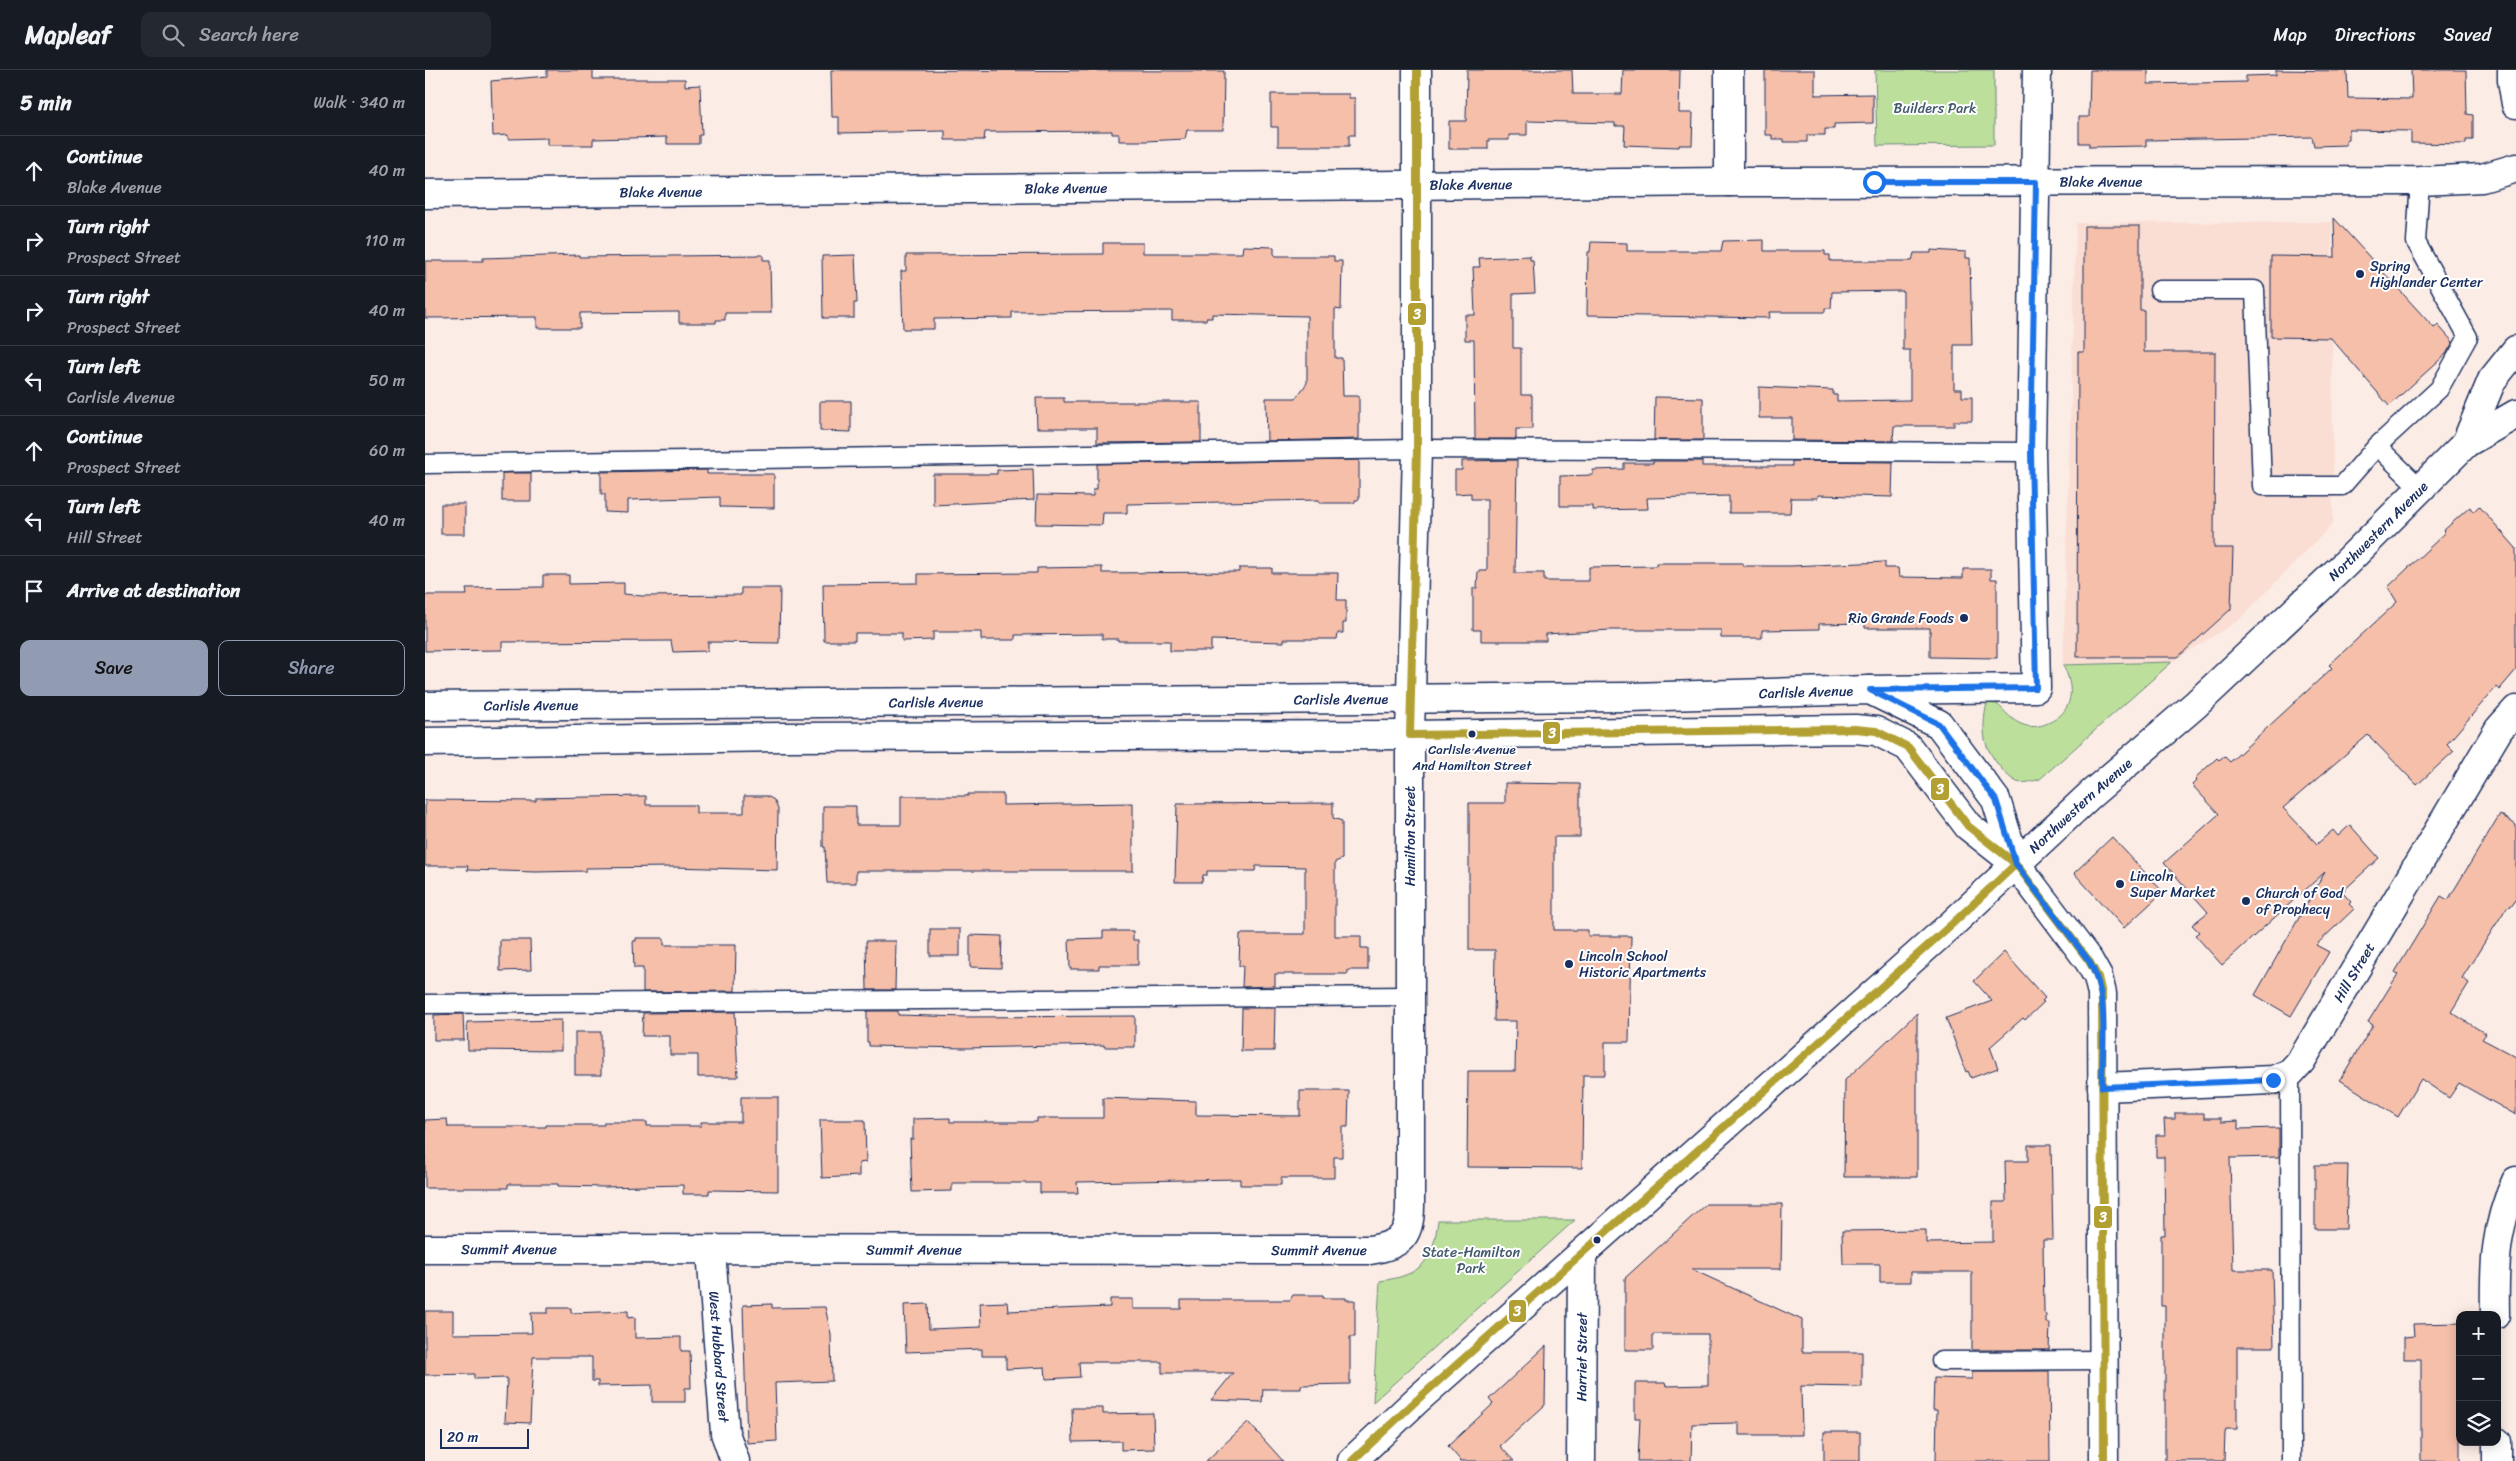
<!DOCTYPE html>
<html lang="en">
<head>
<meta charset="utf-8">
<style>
	:root { --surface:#171b24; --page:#242831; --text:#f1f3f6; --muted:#9ea1a6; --line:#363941; --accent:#919bb2 }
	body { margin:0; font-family:Sriracha,sans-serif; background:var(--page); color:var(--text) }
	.controls { position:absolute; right:15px; bottom:15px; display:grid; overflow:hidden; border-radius:10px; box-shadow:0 2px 12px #0003 }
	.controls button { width:45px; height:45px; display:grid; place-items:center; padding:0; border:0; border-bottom:1px solid var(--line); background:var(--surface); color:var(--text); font:25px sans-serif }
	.scale { position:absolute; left:15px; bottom:12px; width:89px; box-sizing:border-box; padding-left:5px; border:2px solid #1b2f5e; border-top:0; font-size:14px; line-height:18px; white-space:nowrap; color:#1b2f5e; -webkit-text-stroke:4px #fff; paint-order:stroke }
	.stop { position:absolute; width:15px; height:15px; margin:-11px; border:4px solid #1a73e8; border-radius:50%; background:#fff }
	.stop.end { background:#1a73e8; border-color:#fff; box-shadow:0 1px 5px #0008 }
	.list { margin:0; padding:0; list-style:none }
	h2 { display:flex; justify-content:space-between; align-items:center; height:65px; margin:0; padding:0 20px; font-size:21px }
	h2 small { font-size:16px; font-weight:400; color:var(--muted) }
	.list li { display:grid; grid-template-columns:32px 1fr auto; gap:15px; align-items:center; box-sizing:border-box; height:70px; padding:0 20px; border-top:1px solid var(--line) }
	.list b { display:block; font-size:19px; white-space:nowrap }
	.list p { margin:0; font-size:16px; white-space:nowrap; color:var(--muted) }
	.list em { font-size:16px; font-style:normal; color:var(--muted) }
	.actions { display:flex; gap:10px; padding:15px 20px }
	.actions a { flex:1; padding:11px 0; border:1px solid var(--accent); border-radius:10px; text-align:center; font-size:18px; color:var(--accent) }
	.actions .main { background:var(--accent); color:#111 }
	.icon { flex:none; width:28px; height:28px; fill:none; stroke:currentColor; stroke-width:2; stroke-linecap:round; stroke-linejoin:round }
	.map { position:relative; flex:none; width:2091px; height:1391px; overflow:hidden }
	header { display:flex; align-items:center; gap:30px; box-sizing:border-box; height:70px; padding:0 25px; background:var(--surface); border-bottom:1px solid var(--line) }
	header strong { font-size:24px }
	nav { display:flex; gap:28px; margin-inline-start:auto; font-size:18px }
	.search { width:350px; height:45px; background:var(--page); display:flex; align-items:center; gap:12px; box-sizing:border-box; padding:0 18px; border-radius:10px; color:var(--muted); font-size:19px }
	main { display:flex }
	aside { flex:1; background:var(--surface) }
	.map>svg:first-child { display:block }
	.built { fill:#faded4 }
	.green { fill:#bce09b; stroke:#6c887c }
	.building { fill:#f6bfaa; stroke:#1b2f5e }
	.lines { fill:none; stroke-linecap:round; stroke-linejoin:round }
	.service-casing { stroke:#1b2f5e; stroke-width:21 }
	.minor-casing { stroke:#1b2f5e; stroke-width:31 }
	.tertiary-casing { stroke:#1b2f5e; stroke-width:31 }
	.primary-casing { stroke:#1b2f5e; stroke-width:31 }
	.service { stroke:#fff; stroke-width:18 }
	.minor { stroke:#fff; stroke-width:28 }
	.tertiary { stroke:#fff; stroke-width:28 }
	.primary { stroke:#fff; stroke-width:28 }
	.bus-1-casing { stroke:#fff; stroke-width:11 }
	.bus-1 { stroke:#b2a033; stroke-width:8 }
	.route { stroke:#1a73e8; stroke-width:6 }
	.poi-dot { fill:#1b2f5e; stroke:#fff; stroke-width:2 }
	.labels { text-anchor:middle; stroke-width:4; stroke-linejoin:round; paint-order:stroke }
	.bus-label { font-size:13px; fill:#1b2f5e; stroke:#fff }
	.park-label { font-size:14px; fill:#435b6d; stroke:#fff }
	.street-label { font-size:14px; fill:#1b2f5e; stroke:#fff }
	.poi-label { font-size:14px; fill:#1b2f5e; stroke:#fff; text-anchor:start }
	.line-badge { stroke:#fff; stroke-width:2 }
	.badge-label { font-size:14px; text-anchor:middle; font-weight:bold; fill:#fff }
</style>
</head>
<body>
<header>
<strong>Mapleaf</strong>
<div class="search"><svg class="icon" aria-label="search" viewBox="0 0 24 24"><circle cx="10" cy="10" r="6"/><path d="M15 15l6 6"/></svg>Search here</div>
<nav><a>Map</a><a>Directions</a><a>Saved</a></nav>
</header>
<main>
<aside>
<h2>5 min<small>Walk · 340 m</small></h2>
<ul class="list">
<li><svg class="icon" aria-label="ahead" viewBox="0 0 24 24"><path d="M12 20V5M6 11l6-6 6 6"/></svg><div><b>Continue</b><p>Blake Avenue</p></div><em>40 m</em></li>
<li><svg class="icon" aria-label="right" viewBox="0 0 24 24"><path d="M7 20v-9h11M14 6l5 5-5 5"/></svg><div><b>Turn right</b><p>Prospect Street</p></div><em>110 m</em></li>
<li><svg class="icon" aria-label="right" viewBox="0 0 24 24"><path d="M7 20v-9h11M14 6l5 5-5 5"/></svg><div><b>Turn right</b><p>Prospect Street</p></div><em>40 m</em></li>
<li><svg class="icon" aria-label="left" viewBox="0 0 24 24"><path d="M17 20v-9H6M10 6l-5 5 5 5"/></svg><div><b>Turn left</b><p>Carlisle Avenue</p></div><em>50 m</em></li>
<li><svg class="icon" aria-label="ahead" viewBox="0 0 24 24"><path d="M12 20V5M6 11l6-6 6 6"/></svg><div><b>Continue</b><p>Prospect Street</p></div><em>60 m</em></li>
<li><svg class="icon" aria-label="left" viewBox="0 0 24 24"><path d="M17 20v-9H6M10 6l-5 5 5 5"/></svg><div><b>Turn left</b><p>Hill Street</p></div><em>40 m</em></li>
<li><svg class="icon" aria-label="arrive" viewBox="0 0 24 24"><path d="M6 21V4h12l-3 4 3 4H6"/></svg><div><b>Arrive at destination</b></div></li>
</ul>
<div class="actions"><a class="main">Save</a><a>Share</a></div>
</aside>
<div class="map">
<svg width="2091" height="1391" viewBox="0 0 2091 1391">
	<rect width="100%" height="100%" fill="#fcece6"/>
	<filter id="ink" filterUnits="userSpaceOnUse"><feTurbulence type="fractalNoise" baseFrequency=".02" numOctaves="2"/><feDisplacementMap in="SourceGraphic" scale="10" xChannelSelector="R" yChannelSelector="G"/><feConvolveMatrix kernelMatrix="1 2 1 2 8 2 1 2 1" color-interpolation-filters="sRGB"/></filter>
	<g filter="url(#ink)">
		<path class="built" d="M1907,152L1908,454L1813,551L1747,592L1638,595L1651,153Z"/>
		<g class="green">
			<path d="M1450,0H1569V75L1452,76Z"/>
			<path d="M1747,592L1615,709C1608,711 1599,714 1592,712C1581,707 1566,687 1562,676C1557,665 1559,644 1562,633L1572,634C1580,641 1586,650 1596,654C1605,658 1615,657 1623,653C1649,642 1650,618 1638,595Z"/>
			<path d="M1013,1150H1150L948,1332L955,1211C997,1205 1008,1192 1013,1150Z"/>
		</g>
		<g class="building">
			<path d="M122,0H168V9H260V16L275,15L277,65H274V74H242V67L168,69V75H122V68L83,69V65L68,66L66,11L122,6Z"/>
			<path d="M406,0L799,1L798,60H762L760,69L721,71H694V64H687V61L560,62L559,70H520V61L414,63V47H407Z"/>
			<path d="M1042,0H1147L1148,24H1197L1198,0H1255L1254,43H1268L1267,75H1254V77L1199,75L1200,56H1190V53L1102,51V65H1084V70H1063V79H1024V51H1041Z"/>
			<path d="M1340,0H1390V25L1448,24V53L1409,54V59H1400V65H1382V72H1359V69H1347V65H1340Z"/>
			<path d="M1665,0H1723V14L1821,12V6L1851,5V0L1922,1L1923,28L1987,29L1986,0H2041L2042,42V44L2048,45V70H2041V74L1986,73V61L1924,60V69L1921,70V75L1889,76L1887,67L1721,70V76L1664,77V73H1654V47H1664Z"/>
			<path d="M846,24H924V28H930V65H924V76H853V57H846Z"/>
			<path d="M1909,148L2009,258L2013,255L2028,272L2021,284L1964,336L1906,268L1846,267V186L1910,187Z"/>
			<path d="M1659,156H1715V240H1719V282H1790L1789,478H1808L1806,539L1753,587H1652L1653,282H1659Z"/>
			<path d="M1339,170V181H1400V185H1405V191H1487L1489,183H1506V180L1541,182V188H1545L1547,275H1529V319H1537V327H1547V351H1529V356H1469L1468,371L1367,370V348H1334V317L1408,320V325H1412V331L1485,330V280H1478V221L1407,222L1406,238H1400V242H1344L1345,248L1162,245L1163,182H1165L1166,172L1202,173V181H1296L1298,171Z"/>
			<path d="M678,173H718V183H817L818,176L849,177V184L851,186H909V191H917L916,240L910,239V288H917L918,326H934V369L842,371L841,328H871L882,313V246L787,244V248H781V250H747V241L587,242V248L509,249V259H478L476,201H481V185L678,184Z"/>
			<path d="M154,185V187L338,185V190H345L346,243H300V250H291V253H254V242L155,243V258H112V247L0,248V191H58V188Z"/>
			<path d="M430,185L432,233H429V248H398L397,186Z"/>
			<path d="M1105,186V190H1108L1110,223L1088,224V278H1096V325H1107V359H1091V369H1050L1049,270H1040V245H1050L1048,197H1055L1054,188Z"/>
			<path d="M1230,327L1278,328V370H1229Z"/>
			<path d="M611,328H639V332H776V372L672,373V358H612Z"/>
			<path d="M395,331H426V362L395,361Z"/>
			<path d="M934,390V430H930V433H894V430L702,434V443H678L677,455L611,454L612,425L668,426V419H672V394Z"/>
			<path d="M1092,390L1090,503H1119V511H1164V497L1231,496V493H1318V496H1365L1460,492V498H1473L1474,507L1538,508V499H1566V509H1572V588L1505,587V558H1440V553L1394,554V559L1337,560V568H1296V560H1185L1121,564V571H1056V560H1048V518H1052L1053,501H1062V429H1046V423L1030,424V400H1037V391Z"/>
			<path d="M1228,391H1277V396H1367V391L1468,392L1467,427L1393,425V428H1366L1365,443H1304V426L1222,428L1223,439L1168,440V436H1135V406L1168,405V400L1199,399V393H1228Z"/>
			<path d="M608,399L609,430L508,435V404H572V400Z"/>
			<path d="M282,400V404H349V438L295,437V427L203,430V443L180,442V424H176V402Z"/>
			<rect x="77" y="403" width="29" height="28"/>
			<rect x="16" y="434" width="24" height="30"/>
			<path d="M2054,436L2091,478V600L2074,620L2071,617L2022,674L2029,681L1992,715L1943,665L1858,738L1892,774L1908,760L1913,766L1925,755L1954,788L1917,822L1926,832L1924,834L1929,839L1891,875L1904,882L1866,946L1830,925L1900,802L1797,895L1770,865L1774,862L1767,855L1783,842L1739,793L1794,744L1767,715L1772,710L1770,708L1792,688L1794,690L1799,686L1805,692L1907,598L1904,595L1972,532L1963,517L2020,463L2018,461L2045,437L2048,442Z"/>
			<path d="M677,497V503L814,502V498H847V503H913L912,530H921V553H918V563H913L912,569H859V572L786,570V581H745V571H693V569H677V564L590,565V570H556V562H508V570L477,571V563H430V571H399L398,514L493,513V504L612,503V498Z"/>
			<path d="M118,505H144V514L199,513V524L217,526L316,525V518H355L354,573L283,572V581L248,582L246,571L77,572V580L0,581V525H42L41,518L118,517Z"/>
			<path d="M1080,713L1155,714V767H1129V860H1163V866H1206L1204,972H1180V1005H1158L1157,1098L1042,1097L1043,1001H1090L1091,951H1069L1070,880H1044V733H1080Z"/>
			<path d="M543,724H578V735L708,733V801H431V813H402L400,777H398V736H431V755H476V726H543Z"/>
			<path d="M221,726V735H268L271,736V743H319V726H342L349,730L353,739L352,800L248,797L161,798V801L111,802L42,800L43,796H0V730L111,731V728Z"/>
			<path d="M908,733V748L917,751V789L910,792V866H936V878H943V900H923V904H850V916L817,917L818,896H814L815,864H880V797L831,796L830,801H782V805H778L777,812H750L752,734Z"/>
			<path d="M2075,744L2091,755V829L2086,836L2082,837L2037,908L2044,913L2026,942L2061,964L2057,969L2091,987V1045L2034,1013L2024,1028L1996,1009L1973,1047L1915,1010L1948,955L1943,952L1973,904L1970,902L2016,826L2023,830Z"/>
			<path d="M1687,767L1738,822L1699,858L1649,803Z"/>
			<rect x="505" y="859" width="30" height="27"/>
			<path d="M678,861H708V870H713V895H674V899H645L644,869L678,868Z"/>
			<path d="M545,865L577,866L576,898L545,897Z"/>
			<path d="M211,868H239V875H311L310,921L218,922V898H209L208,871H211Z"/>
			<path d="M75,870H105L106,900L75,901Z"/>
			<path d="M441,871H471L470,920H442Z"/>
			<path d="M1579,882L1620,928L1617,931L1619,932L1600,950L1598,948L1565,977L1573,998L1546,1008L1543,1001L1541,1002L1521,948L1567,931L1549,911Z"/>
			<path d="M817,938H850L849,981H816Z"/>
			<path d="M442,941H473V945L541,947L710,946V977H679V975L540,978L444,976V972H442Z"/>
			<path d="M310,942L313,1007H273V985H245V966H217L218,943Z"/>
			<path d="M1492,943V1107H1419L1420,1010Z"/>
			<path d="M38,944L39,970H9V945Z"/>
			<path d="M136,950V981L43,980L42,952Z"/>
			<rect x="150" y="962" width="26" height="43"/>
			<path d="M875,1021H924L923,1057H917V1087H909V1108H856V1115H815V1109L652,1112L653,1123H615V1113H527V1121L487,1122L485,1069H488V1049L525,1048V1052H612V1048H678V1028L771,1031V1045L875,1046Z"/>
			<path d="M316,1027H353V1121L284,1120V1124H258V1115L179,1117L133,1116V1114H83V1118H0V1050L22,1049L23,1057H121V1055H179V1052H222V1056H276V1052H316Z"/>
			<path d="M1750,1043H1779V1048H1796V1052L1813,1051V1059L1854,1058V1087L1805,1088L1808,1200H1847L1849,1277H1812V1359H1801L1800,1363L1799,1391H1740V1236H1736V1165H1740L1739,1087H1731V1065H1740L1739,1049H1750Z"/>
			<path d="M395,1050H440L441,1092L434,1093V1106L397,1108Z"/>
			<path d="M1603,1075H1626L1628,1170H1618L1619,1243L1621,1245V1253H1625L1624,1280H1547V1202H1486V1212H1455V1194H1418L1417,1161L1501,1160V1173L1568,1172V1132H1581L1580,1091H1603Z"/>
			<path d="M1890,1095H1923L1921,1159H1890Z"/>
			<path d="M1281,1134H1357L1356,1199H1266L1377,1250V1282H1437V1317L1376,1316L1377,1365H1314V1353L1267,1354L1266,1391H1213L1215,1348H1210V1313H1240L1241,1316L1283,1315V1264H1228V1280H1200V1208Z"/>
			<path d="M868,1225H898V1228H921V1230H930V1267H925V1314L876,1315V1319H838L837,1332L786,1330L808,1303H737V1292H654L655,1307L621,1309L620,1297L581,1299V1286H557V1279L481,1282L479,1235L503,1234L504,1259L556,1257L555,1233L582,1232L583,1241L685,1237V1229H708V1239H756V1230H865Z"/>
			<path d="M347,1234V1238L400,1237L406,1264L407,1311L350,1313L352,1371L322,1373L318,1235Z"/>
			<path d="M123,1238H146V1243L203,1241V1248L210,1247V1268L256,1267V1281H265L266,1318H260V1332H227V1315L173,1316V1311H167V1287H108L105,1353L80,1352L82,1308L49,1309V1304L0,1305V1241H28V1264L107,1263L106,1243H123Z"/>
			<path d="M2035,1253V1391H1996V1289H1979V1267L1989,1266L1988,1254Z"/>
			<path d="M1121,1276L1120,1335L1075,1376L1089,1391H1036L1023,1376L1068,1334L1064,1329Z"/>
			<path d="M1547,1301H1624L1625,1391H1511L1512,1340H1508L1509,1308L1547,1309Z"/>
			<path d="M647,1338H678V1344L728,1343L729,1379L696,1380V1371L648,1372Z"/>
			<path d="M823,1352L858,1391H781Z"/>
			<rect x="1399" y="1362" width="36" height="29"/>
		</g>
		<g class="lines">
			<defs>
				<g id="service">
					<path d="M1995,111L1991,172L2043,267L2014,319L1952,376L1996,419"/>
					<path d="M1734,220H1830L1837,416H1917L1952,376"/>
					<path d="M0,394L992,379L1606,382"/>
					<path d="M0,934L985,926"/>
					<path d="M1865,1003L1866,1391"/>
					<path d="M1516,1291L1679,1290"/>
				</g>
				<g id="minor">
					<path d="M2087,0V10L2091,34"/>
					<path d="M1304,112V0"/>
					<path id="s1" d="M0,124L1304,112L1995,111L2057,108L2091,98"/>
					<path d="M1445,620L1611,618L1606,382L1612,0"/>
					<path d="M1591,794L1664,891L1673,907L1677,924L1679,1391"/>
					<path id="s2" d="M1677,1017L1848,1010L1865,1003L1876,991L2074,659L2091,640"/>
					<path id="s3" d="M0,1179L945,1180C975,1175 985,1167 985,1136V665L992,379V0"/>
					<path id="s4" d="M286,1181L300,1363L310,1391"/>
					<path d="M2070,1245C2069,1195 2070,1157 2091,1111"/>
					<path d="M2072,1372V1391"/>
					<path id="s5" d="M1156,1391L1157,1184"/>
				</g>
				<g id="tertiary">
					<path id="s6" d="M0,636L1205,627L1445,620L1514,654L1571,730L1591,794"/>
					<path d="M0,672L357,667L985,665L1430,659L1451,661L1483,677L1543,756L1591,794"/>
				</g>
				<g id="primary">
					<path d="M2041,373L2067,310L2091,280"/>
					<path id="s7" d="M927,1391L992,1330L1527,854L1665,725L1770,635L1919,495L2041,373L2091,344"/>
				</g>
			</defs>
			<use href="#service" class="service-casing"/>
			<use href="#minor" class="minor-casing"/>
			<use href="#tertiary" class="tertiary-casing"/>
			<use href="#primary" class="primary-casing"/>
			<use href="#service" class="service"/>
			<use href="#minor" class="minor"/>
			<use href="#tertiary" class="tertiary"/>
			<use href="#primary" class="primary"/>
			<defs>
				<g id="bus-1">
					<path d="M992,0V379L985,665L1430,659L1451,661L1483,677L1543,756L1591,794L1664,891L1673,907L1677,924L1679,1391"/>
					<path d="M927,1391L992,1330L1527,854L1591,794"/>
				</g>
			</defs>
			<use href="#bus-1" class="bus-1-casing"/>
			<use href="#bus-1" class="bus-1"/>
		</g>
	</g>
	<g class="lines" filter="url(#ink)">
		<path class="route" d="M1449,112H1611L1606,382L1611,618L1445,620L1514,654L1571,730L1591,794L1664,891C1685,928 1677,975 1677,1017L1848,1010"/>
	</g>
	<g class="poi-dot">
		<circle cx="1935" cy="204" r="5"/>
		<circle cx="1539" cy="548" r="5"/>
		<circle cx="1047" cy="664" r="4.5"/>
		<circle cx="1695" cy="814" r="5"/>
		<circle cx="1821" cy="831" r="5"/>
		<circle cx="1144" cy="894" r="5"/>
		<circle cx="1172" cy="1170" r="4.5"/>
	</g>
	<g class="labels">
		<g class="bus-label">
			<text x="1047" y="684">Carlisle Avenue<tspan x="1047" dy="16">And Hamilton Street</tspan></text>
		</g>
		<g class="park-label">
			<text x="1510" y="43">Builders Park</text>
			<text x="1046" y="1187">State-Hamilton<tspan x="1046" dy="16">Park</tspan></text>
		</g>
		<g class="street-label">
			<text dy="5" stroke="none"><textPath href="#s1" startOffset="1676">Blake Avenue</textPath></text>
			<text dy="5" stroke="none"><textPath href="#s1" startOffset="1046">Blake Avenue</textPath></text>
			<text dy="5" stroke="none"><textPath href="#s1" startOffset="641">Blake Avenue</textPath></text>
			<text dy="5" stroke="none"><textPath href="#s1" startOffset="236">Blake Avenue</textPath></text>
			<text dy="5" stroke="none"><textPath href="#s7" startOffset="1385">Northwestern Avenue</textPath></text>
			<text dy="5" stroke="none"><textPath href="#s6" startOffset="1381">Carlisle Avenue</textPath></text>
			<text dy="5" stroke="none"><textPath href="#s6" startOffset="916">Carlisle Avenue</textPath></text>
			<text dy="5" stroke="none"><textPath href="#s6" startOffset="511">Carlisle Avenue</textPath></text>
			<text dy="5" stroke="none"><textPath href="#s6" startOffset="106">Carlisle Avenue</textPath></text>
			<text dy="5" stroke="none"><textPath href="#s7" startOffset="980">Northwestern Avenue</textPath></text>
			<text transform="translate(985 766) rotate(-90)" y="5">Hamilton Street</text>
			<text dy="5" stroke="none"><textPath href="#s2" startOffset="309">Hill Street</textPath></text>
			<text dy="5" stroke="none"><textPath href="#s3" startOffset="84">Summit Avenue</textPath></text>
			<text dy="5" stroke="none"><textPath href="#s3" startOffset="894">Summit Avenue</textPath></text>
			<text dy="5" stroke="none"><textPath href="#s3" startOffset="489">Summit Avenue</textPath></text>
			<text dy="5" stroke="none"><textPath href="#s4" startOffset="106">West Hubbard Street</textPath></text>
			<text dy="5" stroke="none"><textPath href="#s5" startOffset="104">Harriet Street</textPath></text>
		</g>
		<g class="poi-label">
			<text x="1945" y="201">Spring<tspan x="1945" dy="16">Highlander Center</tspan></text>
			<text x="1529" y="553" text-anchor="end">Rio Grande Foods</text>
			<text x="1705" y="811">Lincoln<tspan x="1705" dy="16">Super Market</tspan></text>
			<text x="1831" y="828">Church of God<tspan x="1831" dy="16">of Prophecy</tspan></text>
			<text x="1154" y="891">Lincoln School<tspan x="1154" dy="16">Historic Apartments</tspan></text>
		</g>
	</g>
	<g class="line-badge">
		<rect x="982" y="232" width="20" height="24" rx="5" fill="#b2a033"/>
		<rect x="1117" y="651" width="19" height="24" rx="5" fill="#b2a033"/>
		<rect x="1505" y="707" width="20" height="24" rx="5" fill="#b2a033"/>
		<rect x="1668" y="1135" width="20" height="24" rx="5" fill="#b2a033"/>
		<rect x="1083" y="1229" width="19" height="24" rx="5" fill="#b2a033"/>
	</g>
	<g class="badge-label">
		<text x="992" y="249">3</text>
		<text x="1127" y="668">3</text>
		<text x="1515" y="724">3</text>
		<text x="1678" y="1152">3</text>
		<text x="1092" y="1246">3</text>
	</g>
</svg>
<div class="controls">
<button>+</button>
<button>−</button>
<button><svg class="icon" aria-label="layers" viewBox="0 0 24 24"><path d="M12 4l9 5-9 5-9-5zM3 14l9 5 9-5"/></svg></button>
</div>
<div class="scale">20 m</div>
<div class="stop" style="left:1449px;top:112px"></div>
<div class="stop end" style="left:1848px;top:1010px"></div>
</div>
</main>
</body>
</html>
